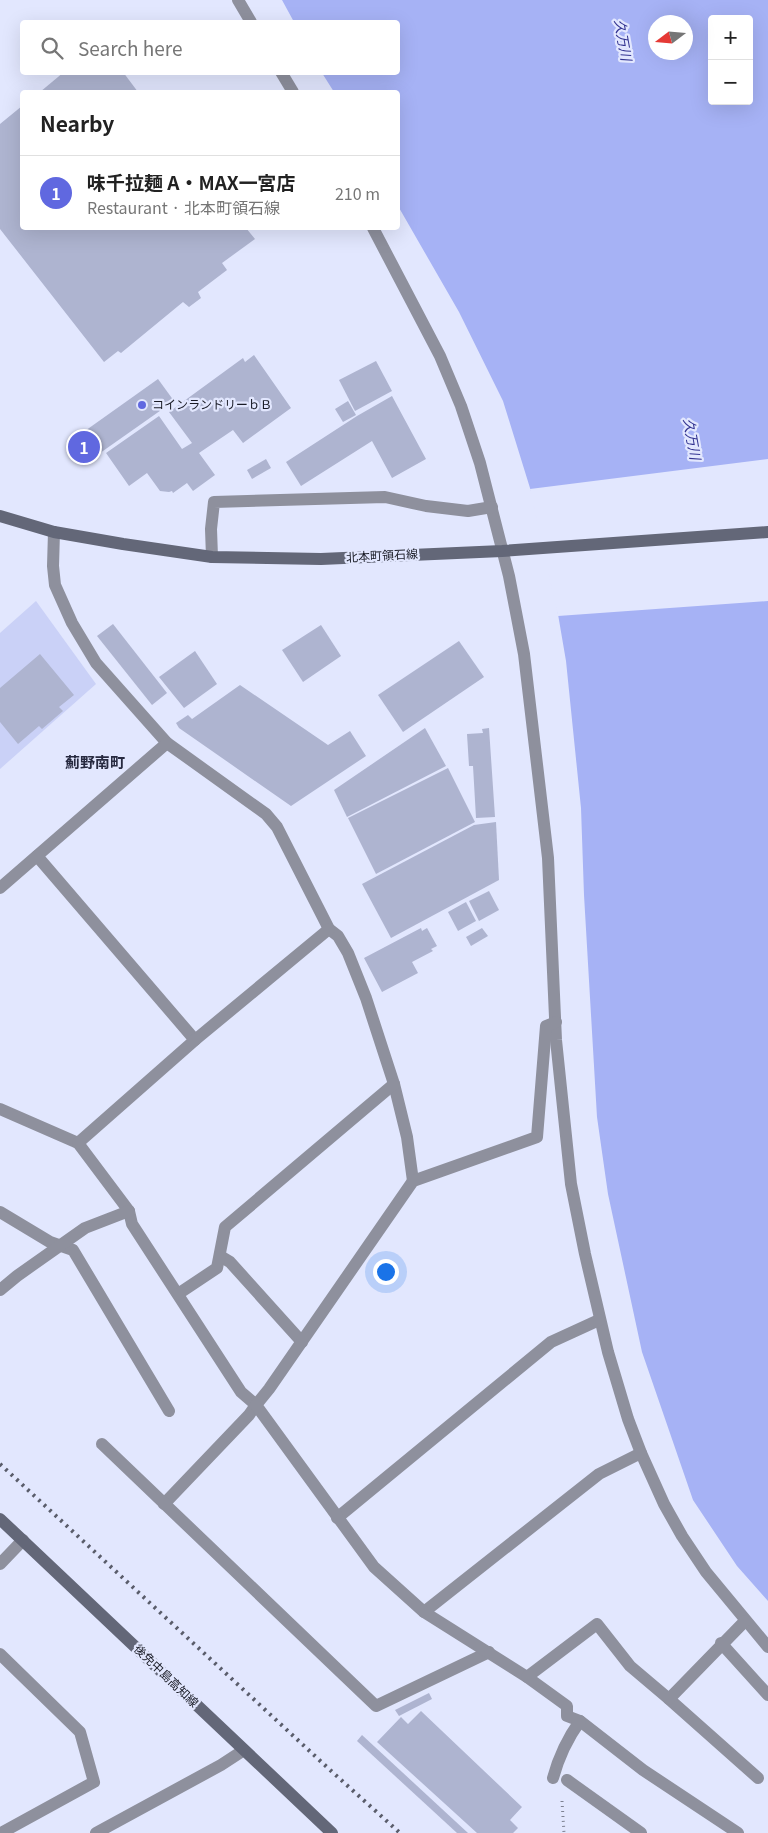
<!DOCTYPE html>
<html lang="en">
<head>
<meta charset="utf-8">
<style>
	:root { --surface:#fff; --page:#f2f2f2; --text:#222; --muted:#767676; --line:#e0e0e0; --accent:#6068e0 }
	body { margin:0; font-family:Georgia,"Noto Sans JP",serif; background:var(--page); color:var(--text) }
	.controls { position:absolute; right:15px; top:15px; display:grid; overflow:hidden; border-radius:5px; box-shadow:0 5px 20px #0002 }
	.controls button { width:45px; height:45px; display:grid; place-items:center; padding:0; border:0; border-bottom:1px solid var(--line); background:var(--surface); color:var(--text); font:25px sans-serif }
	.compass { position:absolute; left:648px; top:15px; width:45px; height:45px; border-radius:50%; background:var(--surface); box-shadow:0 5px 20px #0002; rotate:254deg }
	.you { position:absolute; left:385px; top:1271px; width:18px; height:18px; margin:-12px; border:4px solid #fff; border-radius:50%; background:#1a73e8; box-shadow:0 0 0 8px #1a73e833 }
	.badge { display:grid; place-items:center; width:32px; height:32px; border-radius:50%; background:var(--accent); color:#fff; font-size:16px; font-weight:700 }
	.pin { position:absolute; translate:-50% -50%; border:2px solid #fff; box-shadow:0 1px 5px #0006 }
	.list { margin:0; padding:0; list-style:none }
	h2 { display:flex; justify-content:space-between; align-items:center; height:65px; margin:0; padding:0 20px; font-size:21px }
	h2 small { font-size:16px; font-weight:400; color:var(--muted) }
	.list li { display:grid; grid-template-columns:32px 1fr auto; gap:15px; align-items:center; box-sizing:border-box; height:75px; padding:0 20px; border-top:1px solid var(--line) }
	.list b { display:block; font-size:19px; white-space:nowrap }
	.list p { margin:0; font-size:16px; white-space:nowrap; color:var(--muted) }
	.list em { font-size:16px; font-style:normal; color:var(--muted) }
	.icon { flex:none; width:28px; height:28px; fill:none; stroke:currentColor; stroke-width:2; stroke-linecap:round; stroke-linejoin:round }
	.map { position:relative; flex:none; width:768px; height:1833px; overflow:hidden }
	.search { position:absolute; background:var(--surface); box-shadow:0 5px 20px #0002; left:20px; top:20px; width:380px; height:55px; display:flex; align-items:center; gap:12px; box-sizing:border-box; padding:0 18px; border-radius:5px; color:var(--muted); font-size:19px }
	.panel { position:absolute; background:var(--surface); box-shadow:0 5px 20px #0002; left:20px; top:90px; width:380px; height:140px; border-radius:5px }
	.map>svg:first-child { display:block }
	.green { fill:#cad1f7 }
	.water { fill:#a6b2f5; fill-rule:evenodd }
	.pier { fill:#e2e7fe }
	.building { fill:#aeb4d0 }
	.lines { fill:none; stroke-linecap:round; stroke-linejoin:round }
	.path { stroke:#7d8191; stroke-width:3; stroke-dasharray:1 4; stroke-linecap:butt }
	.street { stroke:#8e909d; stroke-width:12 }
	.secondary { stroke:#636778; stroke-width:12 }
	.rail { stroke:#595c6a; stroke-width:4; stroke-dasharray:2.5 5; stroke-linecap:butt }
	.poi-dot { fill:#6068e0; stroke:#e2e7fe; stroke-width:2 }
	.labels { text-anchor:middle; stroke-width:4.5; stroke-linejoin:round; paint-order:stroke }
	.poi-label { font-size:12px; fill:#191b25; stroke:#e2e7fe; text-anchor:start }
	.street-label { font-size:12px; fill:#191b25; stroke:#e2e7fe }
	.water-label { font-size:14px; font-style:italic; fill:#323391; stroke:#e2e7fe }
	.quarter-label { font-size:15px; font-weight:bold; fill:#272a40; stroke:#e2e7fe }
</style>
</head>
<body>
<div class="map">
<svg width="768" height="1833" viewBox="0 0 768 1833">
	<rect width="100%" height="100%" fill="#e2e7fe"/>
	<path class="green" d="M36,601L96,684L0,769V633Z"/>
	<path class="water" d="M282,0H768V1601L737,1566L693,1500L642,1352L608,1194L597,1117L584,895L581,808L566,661L553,585L539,517L503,401L459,312L398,206V92H334L322,73L398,72V22H294ZM712,19H749V101H712ZM656,22H686V52H656Z"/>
	<path class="pier" d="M768,459V601L558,616L530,489Z"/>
	<g class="building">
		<path d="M64,72H123L138,92H40Z"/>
		<path d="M22,106V228H246L255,239L222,263L227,270L198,292L201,298L189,307L183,302L121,353L118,351L104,362L0,229V124Z"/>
		<path d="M254,355L291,408L243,443L233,430L199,453L215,475L193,491L187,483L173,493L172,491L169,492L160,491L147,473L129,486L106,453L159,416L182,449L192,443L169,412L243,358L245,362Z"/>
		<path d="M376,361L392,391L355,411L339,380Z"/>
		<path d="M158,379L174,401L83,465L68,443Z"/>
		<path d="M392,396L426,459L392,478L372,441L301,486L286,462L357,416Z"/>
		<path d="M348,401L356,415L343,422L335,409Z"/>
		<path d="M266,459L271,468L252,479L247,470Z"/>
		<path d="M113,624L167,693L152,705L97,636Z"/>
		<path d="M321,625L341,656L303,682L282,650Z"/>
		<path d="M459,641L484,677L403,732L378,695Z"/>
		<path d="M195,651L217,684L184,708L159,677Z"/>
		<path d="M40,654L74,695L59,707L63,711L42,729L39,726L18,744L0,722V688Z"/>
		<path d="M240,685L328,745L350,731L366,756L291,806L179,728L176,723L188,715L192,719Z"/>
		<path d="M425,728L446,766L347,817L334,790Z"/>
		<path d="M489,728L495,817L476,818L473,766H469L467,734L483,733L482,729Z"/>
		<path d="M448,768L475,822L376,874L348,818Z"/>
		<path d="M496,822L499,880L391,938L362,884L474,825Z"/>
		<path d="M489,891L499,910L479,921L469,901Z"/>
		<path d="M466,902L476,921L458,931L448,912Z"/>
		<path d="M421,928L422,931L427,928L437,946L431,949L433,951L412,962L418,973L382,992L364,958Z"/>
		<path d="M482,928L488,936L471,946L466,937Z"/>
		<path d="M429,1693L432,1699L399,1716L395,1710Z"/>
		<path d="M421,1711L522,1807L510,1820L518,1828L513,1833H477L377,1742L401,1717L408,1724Z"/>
		<path d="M362,1735L468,1833H457L357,1741Z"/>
	</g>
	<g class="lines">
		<path class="path" d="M562,1801L564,1833"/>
		<g class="street">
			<path d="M238,0L251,22"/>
			<path d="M281,72L293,92"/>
			<path d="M373,228L440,356L461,406L480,463L509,576L524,654L548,858L556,1040L571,1184L585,1254L608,1352L628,1419L641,1453L664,1504L682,1536L706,1572L768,1647"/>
			<path d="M54,532L53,566L55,585L72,623L96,663L167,743L266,814L277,827L329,929L338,936L348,953L366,998L394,1084L407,1137L413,1181"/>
			<path d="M212,557L211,529L214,502L385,497L426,506L468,511L492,507"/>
			<path d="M37,856L195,1040"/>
			<path d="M0,888L167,743"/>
			<path d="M0,1109L78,1143L129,1211L132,1224L241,1392L256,1405L249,1415L164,1504"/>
			<path d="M78,1143L195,1040L329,929"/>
			<path d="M0,1212L50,1242L73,1250L169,1411"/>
			<path d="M220,1256L230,1262L302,1342"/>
			<path d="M0,1290L17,1276L85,1228L129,1211"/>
			<path d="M178,1294L217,1268L225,1227L394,1084"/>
			<path d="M102,1444L376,1706L489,1652"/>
			<path d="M337,1518L551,1342L599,1320"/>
			<path d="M0,1564L23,1540"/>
			<path d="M424,1612L599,1474L641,1453"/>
			<path d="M721,1643L768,1695"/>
			<path d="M0,1654L80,1732L94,1782L1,1833"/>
			<path d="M527,1677L424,1612L374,1567L256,1405L269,1389L413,1181L537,1137L546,1026L556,1022"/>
			<path d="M669,1699L758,1778"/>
			<path d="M580,1721L643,1770L738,1833"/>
			<path d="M553,1778C559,1756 567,1739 580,1721L567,1716V1706L527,1677L597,1624L630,1666L669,1699L745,1621"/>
			<path d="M567,1780L641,1833"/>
			<path d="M96,1833L221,1765L244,1750"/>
		</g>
		<g class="secondary">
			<path d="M0,516L54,532L123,544L212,557L321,559L502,551L768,532"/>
			<path d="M0,1519L332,1833"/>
		</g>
		<path class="rail" d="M0,1464L329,1769L400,1833"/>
	</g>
	<circle class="poi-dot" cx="142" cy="405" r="5"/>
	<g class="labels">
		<g class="poi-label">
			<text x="152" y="409">コインランドリーｂＢ</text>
		</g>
		<g class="street-label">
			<text transform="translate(382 556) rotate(-3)" y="4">北本町領石線</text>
			<text transform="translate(166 1676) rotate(44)" y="4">後免中島高知線</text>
		</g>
		<g class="water-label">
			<text transform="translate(623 40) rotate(80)" y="5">久万川</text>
			<text transform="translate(692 439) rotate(80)" y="5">久万川</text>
		</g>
		<g class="quarter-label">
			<text x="95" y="768">薊野南町</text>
		</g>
	</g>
</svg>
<div class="controls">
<button>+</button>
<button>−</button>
</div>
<svg class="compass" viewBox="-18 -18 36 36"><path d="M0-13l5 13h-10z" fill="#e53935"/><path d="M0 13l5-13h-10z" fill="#767676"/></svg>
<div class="you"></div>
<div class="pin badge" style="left:84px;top:447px">1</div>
<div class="search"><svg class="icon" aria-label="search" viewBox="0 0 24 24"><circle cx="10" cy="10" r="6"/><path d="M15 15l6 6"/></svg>Search here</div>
<section class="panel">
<h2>Nearby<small></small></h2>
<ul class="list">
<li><span class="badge">1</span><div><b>味千拉麺 A・MAX一宮店</b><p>Restaurant · 北本町領石線</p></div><em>210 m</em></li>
</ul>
</section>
</div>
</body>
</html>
